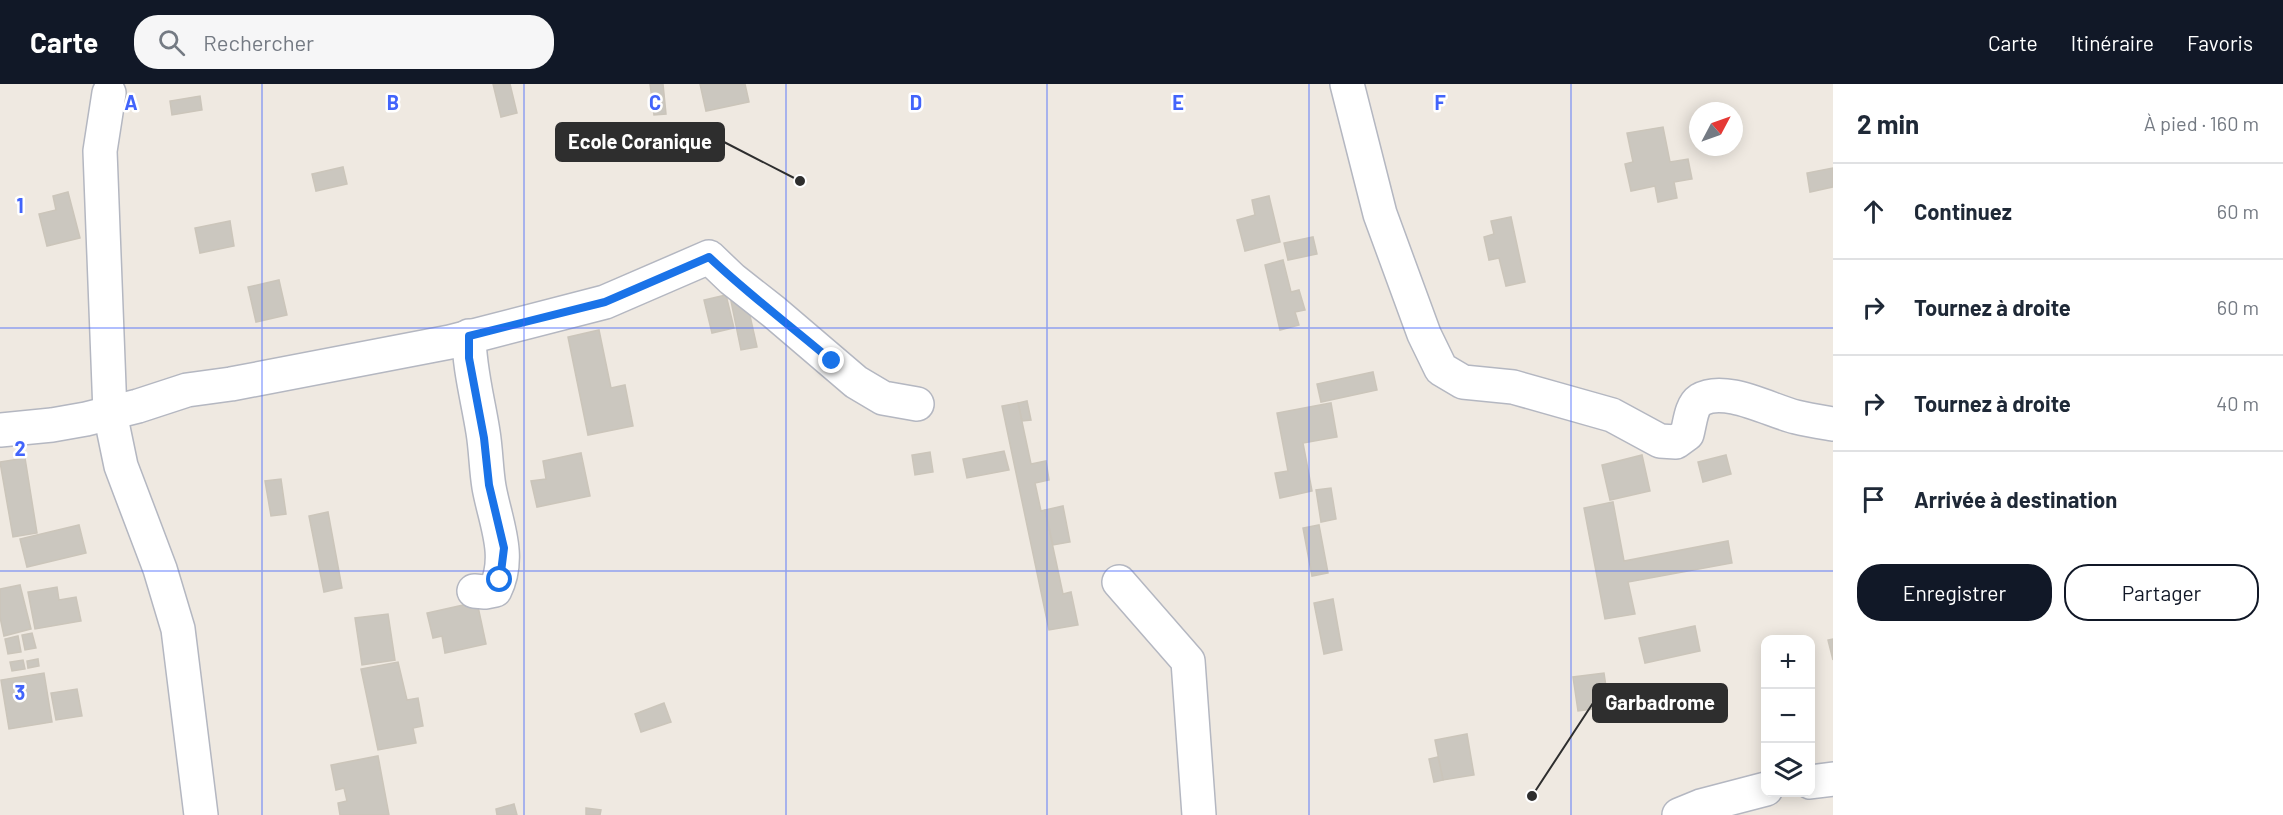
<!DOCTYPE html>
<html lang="fr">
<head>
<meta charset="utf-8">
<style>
	:root { --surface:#fff; --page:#f6f6f7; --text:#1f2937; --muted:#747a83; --line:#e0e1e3; --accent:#111827 }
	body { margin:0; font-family:Barlow,sans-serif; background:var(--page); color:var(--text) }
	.controls { position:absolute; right:18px; bottom:18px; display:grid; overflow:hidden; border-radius:12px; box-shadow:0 3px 15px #0003 }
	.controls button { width:54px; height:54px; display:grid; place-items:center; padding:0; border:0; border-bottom:2px solid var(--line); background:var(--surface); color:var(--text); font:30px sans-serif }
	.compass { position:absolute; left:1689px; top:18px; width:54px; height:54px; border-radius:50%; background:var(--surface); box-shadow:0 3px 15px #0003; rotate:49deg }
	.stop { position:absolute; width:18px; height:18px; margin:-14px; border:4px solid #1a73e8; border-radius:50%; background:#fff }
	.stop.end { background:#1a73e8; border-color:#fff; box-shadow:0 2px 6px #0008 }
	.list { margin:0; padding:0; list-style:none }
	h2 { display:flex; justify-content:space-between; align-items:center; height:78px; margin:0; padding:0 24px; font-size:26px }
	h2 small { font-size:20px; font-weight:400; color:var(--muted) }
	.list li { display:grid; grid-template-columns:39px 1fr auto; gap:18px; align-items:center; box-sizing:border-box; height:96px; padding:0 24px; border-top:2px solid var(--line) }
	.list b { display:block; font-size:22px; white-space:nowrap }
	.list em { font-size:20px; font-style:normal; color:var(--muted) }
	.actions { display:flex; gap:12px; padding:18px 24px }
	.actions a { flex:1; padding:14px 0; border:2px solid var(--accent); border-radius:24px; text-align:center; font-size:21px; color:var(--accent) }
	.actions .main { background:var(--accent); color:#fff }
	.icon { flex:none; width:33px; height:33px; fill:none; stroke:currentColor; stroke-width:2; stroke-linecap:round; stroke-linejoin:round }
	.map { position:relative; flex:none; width:1833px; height:731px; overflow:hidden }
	header { display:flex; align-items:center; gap:36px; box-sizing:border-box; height:84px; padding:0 30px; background:var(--accent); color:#fff }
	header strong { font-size:28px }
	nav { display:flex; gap:33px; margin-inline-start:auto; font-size:21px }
	.search { width:420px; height:54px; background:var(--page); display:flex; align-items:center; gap:15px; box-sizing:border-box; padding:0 21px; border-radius:24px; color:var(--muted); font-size:22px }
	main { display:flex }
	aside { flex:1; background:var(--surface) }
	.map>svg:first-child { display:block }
	.building { fill:#cbc7bf; stroke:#cbc5ba; stroke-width:1.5 }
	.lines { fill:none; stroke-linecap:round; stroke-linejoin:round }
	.minor-casing { stroke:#b4b7c1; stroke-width:36 }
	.minor { stroke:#fff; stroke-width:33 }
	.route { stroke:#1a73e8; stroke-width:8 }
	.grid { fill:none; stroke:#4264fb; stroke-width:1.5; stroke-opacity:0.55 }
	.grid-label { font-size:20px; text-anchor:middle; font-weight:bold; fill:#4264fb; stroke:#fff; stroke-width:5; stroke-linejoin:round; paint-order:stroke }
	.leader { fill:none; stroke:#2e2e2e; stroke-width:2 }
	.callout-dot { fill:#2e2e2e; stroke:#fff; stroke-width:2 }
	.callout { fill:#2e2e2e; stroke:#2e2e2e; stroke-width:2 }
	.callout-label { font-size:20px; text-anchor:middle; font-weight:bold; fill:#fff }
</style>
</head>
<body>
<header>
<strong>Carte</strong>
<div class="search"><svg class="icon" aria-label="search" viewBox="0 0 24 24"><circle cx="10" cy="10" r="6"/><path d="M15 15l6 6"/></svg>Rechercher</div>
<nav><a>Carte</a><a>Itinéraire</a><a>Favoris</a></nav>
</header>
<main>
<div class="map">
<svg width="1833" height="731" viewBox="0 0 1833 731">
	<rect width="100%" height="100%" fill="#efe9e1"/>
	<g class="building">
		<path d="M493,0H510L517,29L501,33Z"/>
		<path d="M650,0H663L666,30L654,31Z"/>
		<path d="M700,0H745L749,18L706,27Z"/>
		<path d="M200,12L202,26L172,31L170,17Z"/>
		<path d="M1663,43L1670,78L1688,75L1692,95L1674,98L1677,114L1658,118L1655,102L1631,107L1625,80L1633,78L1627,49Z"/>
		<path d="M343,83L347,100L316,107L312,90Z"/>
		<path d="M1833,84V103L1810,108L1807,89Z"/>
		<path d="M68,108L80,154L47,162L39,130L56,126L53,112Z"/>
		<path d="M1269,112L1280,158L1245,167L1237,136L1255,131L1252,116Z"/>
		<path d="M1511,133L1525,198L1506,202L1499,174L1489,176L1484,153L1494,150L1491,137Z"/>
		<path d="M230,137L234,162L200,169L195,144Z"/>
		<path d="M1313,153L1317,170L1288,176L1284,159Z"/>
		<path d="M1283,176L1291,208L1299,206L1305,226L1295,228L1299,241L1280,246L1265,181Z"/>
		<path d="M279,196L287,231L256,238L248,203Z"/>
		<path d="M726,211L734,244L712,249L704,216Z"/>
		<path d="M746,214L757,263L741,266L731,217Z"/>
		<path d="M599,246L611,304L625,301L633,342L588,351L568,253Z"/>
		<path d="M1373,288L1377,306L1321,318L1317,300Z"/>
		<path d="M1027,317L1031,336L1022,337L1018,319Z"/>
		<path d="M1018,319L1031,380L1046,377L1049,396L1035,399L1041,427L1045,426L1063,510L1071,508L1078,541L1049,546L1002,322Z"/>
		<path d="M1331,319L1337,353L1303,359L1312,407L1280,414L1275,389L1288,387L1277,329Z"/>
		<path d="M1004,367L1009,386L967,394L963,375Z"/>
		<path d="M930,368L933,388L915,391L912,371Z"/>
		<path d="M581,369L590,412L537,423L531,397L546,395L543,377Z"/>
		<path d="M1642,371L1650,407L1610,416L1602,381Z"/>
		<path d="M1726,371L1731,390L1703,398L1698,378Z"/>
		<path d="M25,374L37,449L13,453L0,378Z"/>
		<path d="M281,395L286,430L271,432L265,397Z"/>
		<path d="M1331,404L1336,435L1321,438L1316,406Z"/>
		<path d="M1613,418L1624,477L1728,457L1732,479L1628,498L1635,530L1605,535L1584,424Z"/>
		<path d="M1063,422L1070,458L1053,461L1045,426Z"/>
		<path d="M328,428L342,504L324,508L309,432Z"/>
		<path d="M79,441L86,469L27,483L20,455Z"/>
		<path d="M1319,441L1328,489L1312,492L1303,444Z"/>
		<path d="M20,501L31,545L4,552L0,533V505Z"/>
		<path d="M57,503L59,516L76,513L81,537L35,545L28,508Z"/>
		<path d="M1333,515L1342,566L1324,570L1314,519Z"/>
		<path d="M477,518L486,560L445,569L442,552L433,554L427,529Z"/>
		<path d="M388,530L395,576L362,581L355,534Z"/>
		<path d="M1695,542L1700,567L1645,579L1639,554Z"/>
		<path d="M32,549L36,564L25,566L22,551Z"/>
		<path d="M18,552L21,568L8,570L5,555Z"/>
		<path d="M1833,555V576L1828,556Z"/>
		<path d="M38,575L39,582L28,584L27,577Z"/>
		<path d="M23,576L25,585L12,587L10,578Z"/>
		<path d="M398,578L407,616L418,614L423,642L413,644L416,659L378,666L361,585Z"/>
		<path d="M44,589L52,638L9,645L1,596Z"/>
		<path d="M1604,589L1609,623L1578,627L1573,593Z"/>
		<path d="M77,605L82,632L56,636L51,609Z"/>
		<path d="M664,619L671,638L641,648L635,630Z"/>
		<path d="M1467,650L1474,691L1443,696L1435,656Z"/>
		<path d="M378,672L389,731H340L338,719L347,717L344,704L336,706L331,681Z"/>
		<path d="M1438,673L1443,696L1434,698L1429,675Z"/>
		<path d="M514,720L517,731H497L496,725Z"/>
		<path d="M586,724L601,726L600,731H586Z"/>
	</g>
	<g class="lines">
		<defs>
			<g id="minor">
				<path d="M1347,0L1380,130L1424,250L1441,285L1463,298L1513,303L1612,331L1660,357L1676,358L1687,350C1690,339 1691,322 1700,316C1725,301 1771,327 1796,333C1808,336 1821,338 1833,340"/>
				<path d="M109,9L100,67L110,329L121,382L160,485L178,545L201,731"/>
				<path d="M469,252C469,284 478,316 483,348C486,366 486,385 489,403C495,437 512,472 495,506L485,508L474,507"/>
				<path d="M0,346L52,341L86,335L138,322L187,306L231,300L450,258L605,218L709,173L732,195L774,228L856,298L883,314L917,320"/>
				<path d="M1119,498L1188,577L1199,731"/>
				<path d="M1810,698L1833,695"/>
				<path d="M1679,731L1701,722L1766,705"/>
			</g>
		</defs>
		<use href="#minor" class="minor-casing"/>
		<use href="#minor" class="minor"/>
	</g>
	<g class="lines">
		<path class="route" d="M500,496L504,464L489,401L484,354L469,274V252L605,218L709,173C748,210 791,242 832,277"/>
	</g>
	<path class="grid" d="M262,0V731M524,0V731M786,0V731M1047,0V731M1309,0V731M1571,0V731M0,244H1833M0,487H1833"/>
	<g class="grid-label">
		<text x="131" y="26">A</text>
		<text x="393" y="26">B</text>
		<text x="655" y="26">C</text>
		<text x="916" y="26">D</text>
		<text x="1178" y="26">E</text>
		<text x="1440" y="26">F</text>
		<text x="20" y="129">1</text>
		<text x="20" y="372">2</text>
		<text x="20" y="616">3</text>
	</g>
	<path class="leader" d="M800 97L724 58M1532 712L1593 619"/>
	<g class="callout-dot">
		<circle cx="800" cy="97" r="6"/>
		<circle cx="1532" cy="712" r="6"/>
	</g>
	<g class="callout">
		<rect x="556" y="39" width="168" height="38" rx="6"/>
		<rect x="1593" y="600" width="134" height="38" rx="6"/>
	</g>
	<g class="callout-label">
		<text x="640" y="65">Ecole Coranique</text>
		<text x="1660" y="626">Garbadrome</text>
	</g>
</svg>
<div class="controls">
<button>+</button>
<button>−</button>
<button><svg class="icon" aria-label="layers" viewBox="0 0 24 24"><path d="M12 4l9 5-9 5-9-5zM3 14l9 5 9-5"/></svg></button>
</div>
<svg class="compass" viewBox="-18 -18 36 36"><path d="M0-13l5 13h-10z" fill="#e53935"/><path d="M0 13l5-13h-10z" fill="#747a83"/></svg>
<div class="stop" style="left:500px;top:496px"></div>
<div class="stop end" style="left:832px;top:277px"></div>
</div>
<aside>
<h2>2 min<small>À pied · 160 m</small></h2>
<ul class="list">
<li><svg class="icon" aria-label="ahead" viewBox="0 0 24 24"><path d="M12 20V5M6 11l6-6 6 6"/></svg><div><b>Continuez</b></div><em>60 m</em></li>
<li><svg class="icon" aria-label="right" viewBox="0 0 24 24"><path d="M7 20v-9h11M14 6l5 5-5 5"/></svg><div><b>Tournez à droite</b></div><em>60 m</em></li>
<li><svg class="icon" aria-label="right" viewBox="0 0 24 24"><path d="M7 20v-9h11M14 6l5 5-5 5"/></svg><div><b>Tournez à droite</b></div><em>40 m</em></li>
<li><svg class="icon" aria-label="arrive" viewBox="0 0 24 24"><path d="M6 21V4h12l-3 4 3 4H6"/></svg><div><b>Arrivée à destination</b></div></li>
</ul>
<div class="actions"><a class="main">Enregistrer</a><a>Partager</a></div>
</aside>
</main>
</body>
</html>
